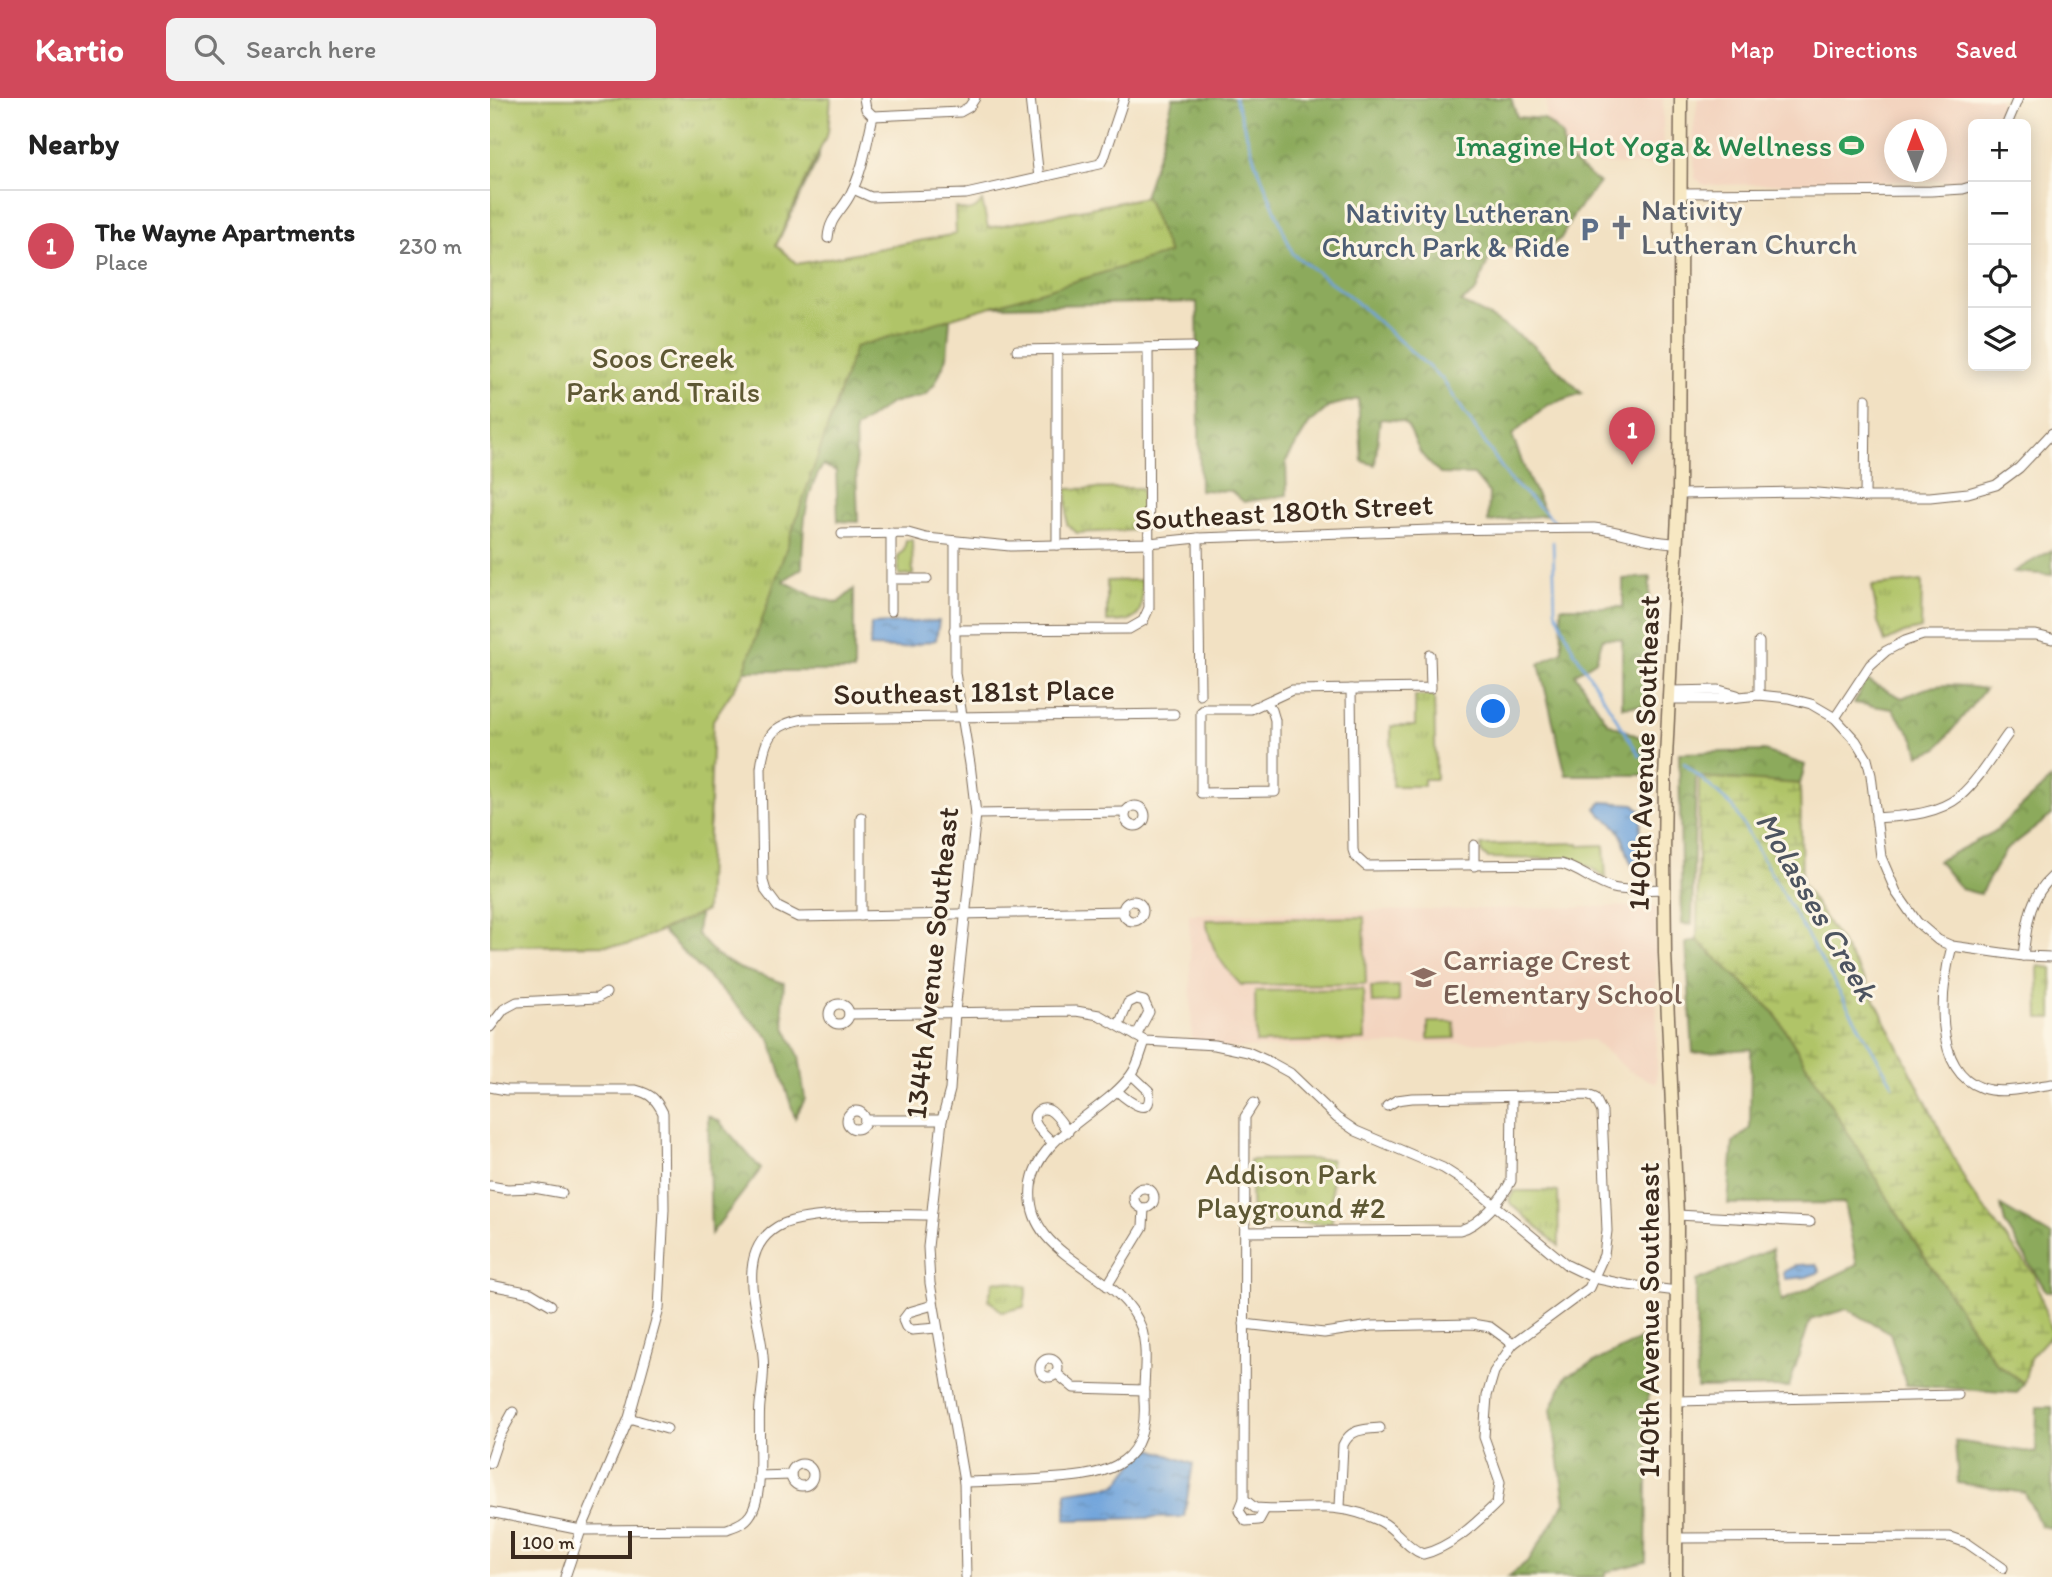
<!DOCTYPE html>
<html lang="en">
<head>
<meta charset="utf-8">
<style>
	:root { --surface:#fff; --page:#f2f2f2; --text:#222; --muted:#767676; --line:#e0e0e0; --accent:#d1495b }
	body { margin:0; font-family:Itim,sans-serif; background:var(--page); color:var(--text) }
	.controls { position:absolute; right:21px; top:21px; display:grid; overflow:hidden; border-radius:10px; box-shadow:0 4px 18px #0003 }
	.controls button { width:63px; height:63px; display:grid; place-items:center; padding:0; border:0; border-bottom:2px solid var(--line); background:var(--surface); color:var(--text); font:35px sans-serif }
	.compass { position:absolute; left:1394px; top:21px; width:63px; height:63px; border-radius:50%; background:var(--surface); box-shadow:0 4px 18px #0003; rotate:359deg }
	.scale { position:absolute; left:21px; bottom:18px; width:121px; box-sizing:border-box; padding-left:7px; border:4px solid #3b2a1e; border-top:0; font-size:19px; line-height:24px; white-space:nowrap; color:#3b2a1e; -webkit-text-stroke:5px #fcf5e5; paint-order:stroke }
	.you { position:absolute; left:1004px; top:614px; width:24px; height:24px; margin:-18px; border:5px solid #fff; border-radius:50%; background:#1a73e8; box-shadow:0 0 0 10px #1a73e833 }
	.badge { display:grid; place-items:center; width:46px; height:46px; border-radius:50%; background:var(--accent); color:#fff; font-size:23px; font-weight:700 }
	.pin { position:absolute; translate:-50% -58px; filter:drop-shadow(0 2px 4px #0008) }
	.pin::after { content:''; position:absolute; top:37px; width:24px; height:21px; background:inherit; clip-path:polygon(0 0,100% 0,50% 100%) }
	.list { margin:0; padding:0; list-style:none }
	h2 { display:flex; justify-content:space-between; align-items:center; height:91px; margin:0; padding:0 28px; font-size:30px }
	h2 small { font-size:23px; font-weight:400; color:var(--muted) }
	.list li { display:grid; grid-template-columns:46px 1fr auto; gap:21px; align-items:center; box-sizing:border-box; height:112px; padding:0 28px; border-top:2px solid var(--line) }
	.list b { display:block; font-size:26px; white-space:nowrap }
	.list p { margin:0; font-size:23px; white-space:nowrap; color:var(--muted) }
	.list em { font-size:23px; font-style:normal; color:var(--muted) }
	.icon { flex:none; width:38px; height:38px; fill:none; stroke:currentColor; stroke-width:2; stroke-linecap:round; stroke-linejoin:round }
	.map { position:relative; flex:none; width:1562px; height:1479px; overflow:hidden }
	header { display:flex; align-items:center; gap:42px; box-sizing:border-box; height:98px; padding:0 35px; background:var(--accent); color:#fff }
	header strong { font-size:33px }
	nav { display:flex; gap:38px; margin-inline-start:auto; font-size:24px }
	.search { width:490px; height:63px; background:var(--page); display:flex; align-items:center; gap:18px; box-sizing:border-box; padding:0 24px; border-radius:10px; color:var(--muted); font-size:26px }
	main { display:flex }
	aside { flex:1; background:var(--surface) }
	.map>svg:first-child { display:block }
	.built { fill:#f3d4bf; fill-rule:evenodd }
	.forest { fill:url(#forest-crowns); stroke:#646a3d; stroke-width:2 }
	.wetland { fill:url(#wetland-marsh); stroke:#767743; stroke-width:2 }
	.park { fill:url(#park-tufts); stroke:#767743; stroke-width:2 }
	.pitch { fill:#b0c468; stroke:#767743; stroke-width:2 }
	.water { fill:url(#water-ripples); stroke:#54667c; stroke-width:2 }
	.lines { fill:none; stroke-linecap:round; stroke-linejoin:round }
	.stream { stroke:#6ea3db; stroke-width:2.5 }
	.minor-casing { stroke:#7b6a58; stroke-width:11 }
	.secondary-casing { stroke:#7b6a58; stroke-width:15 }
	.minor { stroke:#fff; stroke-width:9 }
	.secondary { stroke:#f7e8c3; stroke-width:12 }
	.labels { text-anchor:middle; stroke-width:6; stroke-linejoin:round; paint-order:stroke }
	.leisure-label { font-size:30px; fill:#27864d; stroke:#fcf5e5; text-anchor:end }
	.worship-label { font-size:30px; fill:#5b616d; stroke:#fcf5e5; text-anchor:start }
	.service-label { font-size:30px; fill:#4e5e75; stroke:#fcf5e5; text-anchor:end }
	.park-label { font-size:30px; fill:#5e5834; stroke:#fcf5e5 }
	.street-label { font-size:30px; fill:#3b2a1e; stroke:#fcf5e5 }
	.education-label { font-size:30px; fill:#785e54; stroke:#fcf5e5; text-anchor:start }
	.water-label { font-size:32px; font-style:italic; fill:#4d5460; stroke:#fcf5e5 }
</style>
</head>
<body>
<header>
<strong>Kartio</strong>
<div class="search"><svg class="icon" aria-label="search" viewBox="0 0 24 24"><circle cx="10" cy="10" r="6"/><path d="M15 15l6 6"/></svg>Search here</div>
<nav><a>Map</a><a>Directions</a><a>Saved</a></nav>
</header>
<main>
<aside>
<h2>Nearby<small></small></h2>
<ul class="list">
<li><span class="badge">1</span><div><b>The Wayne Apartments</b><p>Place</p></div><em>230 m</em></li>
</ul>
</aside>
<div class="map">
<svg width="1562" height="1479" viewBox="0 0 1562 1479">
	<defs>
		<pattern id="forest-crowns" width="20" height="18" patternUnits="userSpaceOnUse" patternTransform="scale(1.75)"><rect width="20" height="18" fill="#8caa5c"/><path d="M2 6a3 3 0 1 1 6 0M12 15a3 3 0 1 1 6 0" fill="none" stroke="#748b4b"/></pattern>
		<pattern id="wetland-marsh" width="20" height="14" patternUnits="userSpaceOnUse" patternTransform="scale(1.75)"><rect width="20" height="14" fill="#b0c468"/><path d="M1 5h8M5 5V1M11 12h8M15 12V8" fill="none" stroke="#909f55"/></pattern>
		<pattern id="park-tufts" width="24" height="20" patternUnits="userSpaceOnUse" patternTransform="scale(1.75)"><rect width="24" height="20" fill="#b0c468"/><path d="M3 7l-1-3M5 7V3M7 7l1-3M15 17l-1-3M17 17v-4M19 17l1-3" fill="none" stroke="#909f55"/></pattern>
		<pattern id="water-ripples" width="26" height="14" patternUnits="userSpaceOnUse" patternTransform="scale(1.75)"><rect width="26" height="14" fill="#6ea3db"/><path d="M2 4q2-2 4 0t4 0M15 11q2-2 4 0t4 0" fill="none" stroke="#5c85b1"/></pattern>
	</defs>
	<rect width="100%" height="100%" fill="#fcf5e5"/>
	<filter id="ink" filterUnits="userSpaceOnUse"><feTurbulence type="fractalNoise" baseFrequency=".0143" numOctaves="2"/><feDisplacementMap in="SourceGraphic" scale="14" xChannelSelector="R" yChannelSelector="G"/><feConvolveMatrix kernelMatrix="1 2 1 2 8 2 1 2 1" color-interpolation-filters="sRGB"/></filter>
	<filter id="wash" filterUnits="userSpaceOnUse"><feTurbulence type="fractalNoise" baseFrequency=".00686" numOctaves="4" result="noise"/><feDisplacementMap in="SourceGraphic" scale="28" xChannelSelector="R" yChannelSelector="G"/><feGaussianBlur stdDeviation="1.57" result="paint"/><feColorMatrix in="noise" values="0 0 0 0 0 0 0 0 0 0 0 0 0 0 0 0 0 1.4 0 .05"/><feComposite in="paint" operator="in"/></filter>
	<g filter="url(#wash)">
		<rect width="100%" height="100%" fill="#f2e1c3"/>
		<g class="built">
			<path d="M1056,0H1173V67L1056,66Z"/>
			<path d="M1208,0H1509L1511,4L1510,13L1505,26H1483V75L1472,82L1214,87L1205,80L1203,35ZM1405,32H1447V74H1405Z"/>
			<path d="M1166,808L1167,986L1138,972L1103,942L702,951L699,816Z"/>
		</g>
		<g class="forest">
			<path d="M331,0L329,59L280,160L294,180L649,114L670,50L683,0H1021L1027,19L1054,21L1072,37L1074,57L1109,85L1084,116L1071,140L1050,156L1011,147L998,163L985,195L971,204L1004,221L1043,247L1092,295L1058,307L1022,337L1039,382L1057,417L998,424L999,395L984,377L950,376C944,369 935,362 930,354C916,329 925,322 890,321L885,367L872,363L868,301L840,308L819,326L796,363L797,397L754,404L741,393L710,392L707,204L461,209L457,259L445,286L435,297L401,305L365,331L368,424L348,423L346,373L333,367C313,398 313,435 312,470L293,483L323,498L348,505L364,491V573H252L222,608L215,699L220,721L207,836L226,857L251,871L294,885L292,909L295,929L309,958L315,1001L305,1020L280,941L0,660Z"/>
			<path d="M1562,452V477L1523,474Z"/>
			<path d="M1160,479L1156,607L1132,609V541L1113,540L1106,562L1085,576L1118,625L1156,642L1154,677H1076L1049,566L1072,553L1071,509H1133V481Z"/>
			<path d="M1376,582L1412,600C1446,584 1458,585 1495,591L1447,651L1429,657L1425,642L1402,611L1364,605Z"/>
			<path d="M1274,653L1315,667L1310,686L1206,679L1202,827L1192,826L1189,655Z"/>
			<path d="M1561,681L1562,717L1515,753L1490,796L1471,791L1448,763L1504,734Z"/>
			<path d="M1207,842L1284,914L1428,1149L1506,1265L1534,1285L1527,1295L1416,1287L1400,1235L1357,1211L1320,1222L1299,1289L1207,1290L1206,1183L1282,1151L1292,1203L1367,1167L1354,1105L1238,1106L1243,1045L1260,1030L1261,951L1203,955L1196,845Z"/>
			<path d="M218,1018L229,1023L271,1071L221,1136Z"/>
			<path d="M1511,1108L1562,1138V1194L1556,1193L1515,1125Z"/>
			<path d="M1159,1237L1156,1464L1116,1474L1115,1479H1018L1039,1462L1075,1404L1061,1311L1076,1278Z"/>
			<path d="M1547,1309H1562V1430L1551,1428L1535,1395L1468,1385L1465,1343L1546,1355Z"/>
		</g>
		<path class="wetland" d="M1209,679L1310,686L1312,785L1375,882L1480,1092L1544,1176L1562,1236L1540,1260L1534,1285L1506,1265L1428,1149L1284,914L1207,842Z"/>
		<g class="park">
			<path d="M0,0H341L338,34L286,147L307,166L466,136L465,109C477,115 485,114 492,103L498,130L656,99L679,155L365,249L253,577L223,622L216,813L138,847L0,848Z"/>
			<path d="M652,390L653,422L647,432L587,435L577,426V391Z"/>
			<path d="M416,442H422L423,477H409L408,459L414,452Z"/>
			<path d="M652,482C651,516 655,524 617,524V483Z"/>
			<path d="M1432,483L1431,531L1414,535L1395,544L1388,524L1382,488Z"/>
			<path d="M925,598H944L946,681H934V688H902L901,628H925Z"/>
			<path d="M1089,745L1090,748L1114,747L1116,780L1098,768L1078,761L998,760L992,755L991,747Z"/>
			<path d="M1548,868L1562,870V920H1549Z"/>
			<path d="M841,1061L842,1125L765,1126L762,1123L760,1062Z"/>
			<path d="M1024,1093H1068L1069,1148L1021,1106L1019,1102Z"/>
			<path d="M504,1183L518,1184L537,1189L534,1209L512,1214L498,1201Z"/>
		</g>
		<g class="pitch">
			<path d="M874,819L876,886L751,887C730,865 721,851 716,822Z"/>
			<path d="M909,888V904L882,905L881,889Z"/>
			<path d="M873,891L875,942L766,945L765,893Z"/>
			<path d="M938,924H964L965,940L938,941Z"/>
		</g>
		<g class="water">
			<path d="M449,523L446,542L412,550L380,549L381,526Z"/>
			<path d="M1112,704L1144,706L1152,713L1147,773C1135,763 1138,743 1127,730C1120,722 1112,720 1106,710Z"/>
			<path d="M1326,1166L1330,1174L1316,1179L1296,1181L1293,1174L1308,1167Z"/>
			<path d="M656,1349L703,1366L694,1419L576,1422V1394L627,1387Z"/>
		</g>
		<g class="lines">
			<g class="stream">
				<path d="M745,0L765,63L803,156L862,200L952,281L1020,382L1066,424"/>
				<path d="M1063,444L1065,512L1084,553L1150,658"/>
				<path d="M1194,665L1243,709L1403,987"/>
			</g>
		</g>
	</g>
	<g filter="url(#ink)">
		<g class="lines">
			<defs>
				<g id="minor">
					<path d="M374,0L376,11L383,18"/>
					<path d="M540,0L549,80"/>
					<path d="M383,18L470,14L479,9L485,0"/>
					<path d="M1517,26L1528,0"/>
					<path d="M363,91L381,99L476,96L610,66L615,57L634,0"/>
					<path d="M1190,95L1441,93L1473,91L1483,88"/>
					<path d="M338,140C339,120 352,113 360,97C373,73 377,44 383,18"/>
					<path d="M567,251V447"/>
					<path d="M527,252L702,249"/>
					<path d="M1189,396L1315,394L1375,399H1440L1478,395L1506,387L1529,370L1562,335"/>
					<path d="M1375,399L1376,301"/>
					<path d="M352,436L418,435L436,440L520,448L659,445L708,440L942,432L1104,430C1133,433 1158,445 1187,445"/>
					<path d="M708,440L710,597"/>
					<path d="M465,443V575L480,666L486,716L465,914L460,992L452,1022L438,1149L440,1185L474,1384L476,1479"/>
					<path d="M402,481H437"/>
					<path d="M401,513V435"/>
					<path d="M464,532L639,531L653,523L659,510L658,250"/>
					<path d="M1269,544V597"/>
					<path d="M861,591L863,752L865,758L876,768L1071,766C1090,771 1104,785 1123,790C1138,794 1158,791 1174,791"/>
					<path d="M1180,593L1229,592L1247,597"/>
					<path d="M1180,601H1230L1269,597L1298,600L1321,606L1345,620L1366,643L1377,661L1381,677L1391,759L1406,794L1427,824L1448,842L1462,848L1533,858L1562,859"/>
					<path d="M776,605L782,612L785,622V694L711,695V614L715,611H761L802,592L941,590L940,557"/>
					<path d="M1345,620L1380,567L1396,553L1415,543L1433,537H1546L1562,541"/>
					<circle cx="645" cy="718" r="10"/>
					<path d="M486,716L636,714"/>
					<path d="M371,719V818"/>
					<path d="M1386,720C1414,718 1447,717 1470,698C1488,683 1504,655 1518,636"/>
					<path d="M984,747V768"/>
					<circle cx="643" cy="813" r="10"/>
					<path d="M634,813L308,819L288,809L276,793L273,783L271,670C275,639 281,627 314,621L684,616"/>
					<path d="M1462,848C1451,888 1441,972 1492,990C1512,997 1541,989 1562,986"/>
					<path d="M1533,858C1537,828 1538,800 1562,779"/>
					<circle cx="349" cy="916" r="10"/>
					<path d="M359,916L586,913L609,917L655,943L725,947L758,954L780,964L800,975L847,1020L866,1033L953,1070L984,1090L1077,1167L1104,1180L1138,1187L1187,1193"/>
					<path d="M629,927L638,905L646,901L654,903L659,914L646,938"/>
					<path d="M0,929L14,911L27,904L107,900L116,895"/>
					<path d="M0,989L16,992H146C161,996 166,1001 173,1015L174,1111L169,1211L139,1320L91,1432L75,1479"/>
					<path d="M627,993C637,1002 663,1023 659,993L642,977"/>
					<path d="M764,1005L755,1019L754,1401L765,1410C812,1414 844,1401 890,1423C907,1431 916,1450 933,1456C961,1450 987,1424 1007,1405L1010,1384L994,1339L997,1298L1004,1274L1023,1246L1099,1190L1114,1157L1117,1133L1112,1014L1105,1000L1097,997L922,1000L907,1002L897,1008"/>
					<circle cx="366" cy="1022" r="9"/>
					<path d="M375,1022H452"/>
					<path d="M563,1045C557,1038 536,1023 548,1013C551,1011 555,1010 559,1012C566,1015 573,1027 578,1034"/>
					<path d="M0,1088L17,1091L44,1090L72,1095"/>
					<circle cx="654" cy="1100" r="10"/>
					<path d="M1187,1117L1320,1124"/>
					<path d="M755,1134L970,1132C990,1127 1012,1101 1021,1083L1022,999"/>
					<path d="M0,1187L41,1195L61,1207"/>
					<path d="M617,1188L653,1129L654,1110"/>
					<path d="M443,1207L419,1214L413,1222L416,1229L422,1232L447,1230"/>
					<path d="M754,1226L834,1235L881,1228L982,1226L1000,1229L1023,1246"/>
					<circle cx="559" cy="1270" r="9"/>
					<path d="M566,1275L584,1290L654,1292"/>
					<path d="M1186,1303L1468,1297"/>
					<path d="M139,1320L177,1331"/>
					<path d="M0,1365L8,1341L23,1314"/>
					<circle cx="312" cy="1377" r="11"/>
					<path d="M269,1378L301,1377"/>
					<path d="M474,1384C501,1383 528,1383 554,1381C609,1378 659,1373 654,1303C653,1279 659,1253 651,1229C630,1170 534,1161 541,1089C545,1038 614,1015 641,977C648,968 651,954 655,943"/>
					<path d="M754,1401L749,1413L756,1423L769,1422L775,1411"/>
					<path d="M850,1409L853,1347C860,1331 874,1331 890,1330"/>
					<path d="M0,1414L91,1432L237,1431C245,1428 255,1425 260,1417C276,1396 267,1334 270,1306C272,1290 275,1275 273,1258C270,1218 242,1156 287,1129C314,1112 405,1117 441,1117"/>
					<path d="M1186,1440L1460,1439L1477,1445L1513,1470"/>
				</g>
				<path id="secondary" d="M1186,1479L1187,1117L1175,855L1174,759L1175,680L1189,396L1191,0"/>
			</defs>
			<use href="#minor" class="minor-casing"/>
			<use href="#secondary" class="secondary-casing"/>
			<use href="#minor" class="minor"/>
			<use href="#secondary" class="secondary"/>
		</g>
	</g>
	<defs>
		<symbol id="stadium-bare" viewBox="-9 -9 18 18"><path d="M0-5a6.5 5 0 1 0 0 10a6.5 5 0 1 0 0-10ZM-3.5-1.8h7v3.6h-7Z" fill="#2e9e5b" stroke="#fcf5e5" stroke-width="2.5" paint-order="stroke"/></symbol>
		<symbol id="church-bare" viewBox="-9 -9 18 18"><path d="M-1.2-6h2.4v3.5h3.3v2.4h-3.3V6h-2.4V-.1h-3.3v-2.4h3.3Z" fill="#6b7280" stroke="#fcf5e5" stroke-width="2.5" paint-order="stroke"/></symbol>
		<symbol id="parking-bare" viewBox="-9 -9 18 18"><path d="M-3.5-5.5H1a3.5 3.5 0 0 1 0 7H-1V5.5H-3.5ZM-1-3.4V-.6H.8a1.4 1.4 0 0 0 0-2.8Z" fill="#5c6f8a" stroke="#fcf5e5" stroke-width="2.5" paint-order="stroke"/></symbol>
		<symbol id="school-bare" viewBox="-9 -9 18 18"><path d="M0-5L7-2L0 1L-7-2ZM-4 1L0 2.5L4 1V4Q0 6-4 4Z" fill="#8d6e63" stroke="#fcf5e5" stroke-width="2.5" paint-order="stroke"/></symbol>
	</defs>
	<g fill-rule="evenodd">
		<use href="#stadium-bare" x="1344" y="30" width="35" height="35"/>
		<use href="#church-bare" x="1114" y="112" width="35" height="35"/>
		<use href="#parking-bare" x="1082" y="114" width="35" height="35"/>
		<use href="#school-bare" x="916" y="862" width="35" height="35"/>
	</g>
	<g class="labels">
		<g class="leisure-label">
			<text x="1342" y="58">Imagine Hot Yoga &amp; Wellness</text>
		</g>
		<g class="worship-label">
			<text x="1151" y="122">Nativity<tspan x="1151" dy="34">Lutheran Church</tspan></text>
		</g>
		<g class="service-label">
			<text x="1080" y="125">Nativity Lutheran<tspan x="1080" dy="34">Church Park &amp; Ride</tspan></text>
		</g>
		<g class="park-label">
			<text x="173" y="270">Soos Creek<tspan x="173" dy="34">Park and Trails</tspan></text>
			<text x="801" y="1086">Addison Park<tspan x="801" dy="34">Playground #2</tspan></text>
		</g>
		<g class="street-label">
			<text transform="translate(794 414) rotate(-3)" y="10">Southeast 180th Street</text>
			<text transform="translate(484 594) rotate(-1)" y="10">Southeast 181st Place</text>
			<text transform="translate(1154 655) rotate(-88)" y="10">140th Avenue Southeast</text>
			<text transform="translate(442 865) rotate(-84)" y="10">134th Avenue Southeast</text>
			<text transform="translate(1159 1222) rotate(-90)" y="10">140th Avenue Southeast</text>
		</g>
		<g class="education-label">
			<text x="953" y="872">Carriage Crest<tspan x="953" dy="34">Elementary School</tspan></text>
		</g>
		<g class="water-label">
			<text transform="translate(1327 808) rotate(60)" y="11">Molasses Creek</text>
		</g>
	</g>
</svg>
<div class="controls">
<button>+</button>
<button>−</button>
<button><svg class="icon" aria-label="locate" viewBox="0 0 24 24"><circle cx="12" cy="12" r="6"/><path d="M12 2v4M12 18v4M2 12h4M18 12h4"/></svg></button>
<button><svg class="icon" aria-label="layers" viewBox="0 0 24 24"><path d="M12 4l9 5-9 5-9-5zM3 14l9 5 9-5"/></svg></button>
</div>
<svg class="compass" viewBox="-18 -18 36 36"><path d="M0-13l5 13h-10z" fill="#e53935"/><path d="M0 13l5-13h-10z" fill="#767676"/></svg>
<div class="scale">100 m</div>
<div class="you"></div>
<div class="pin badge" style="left:1142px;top:367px">1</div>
</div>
</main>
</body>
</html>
